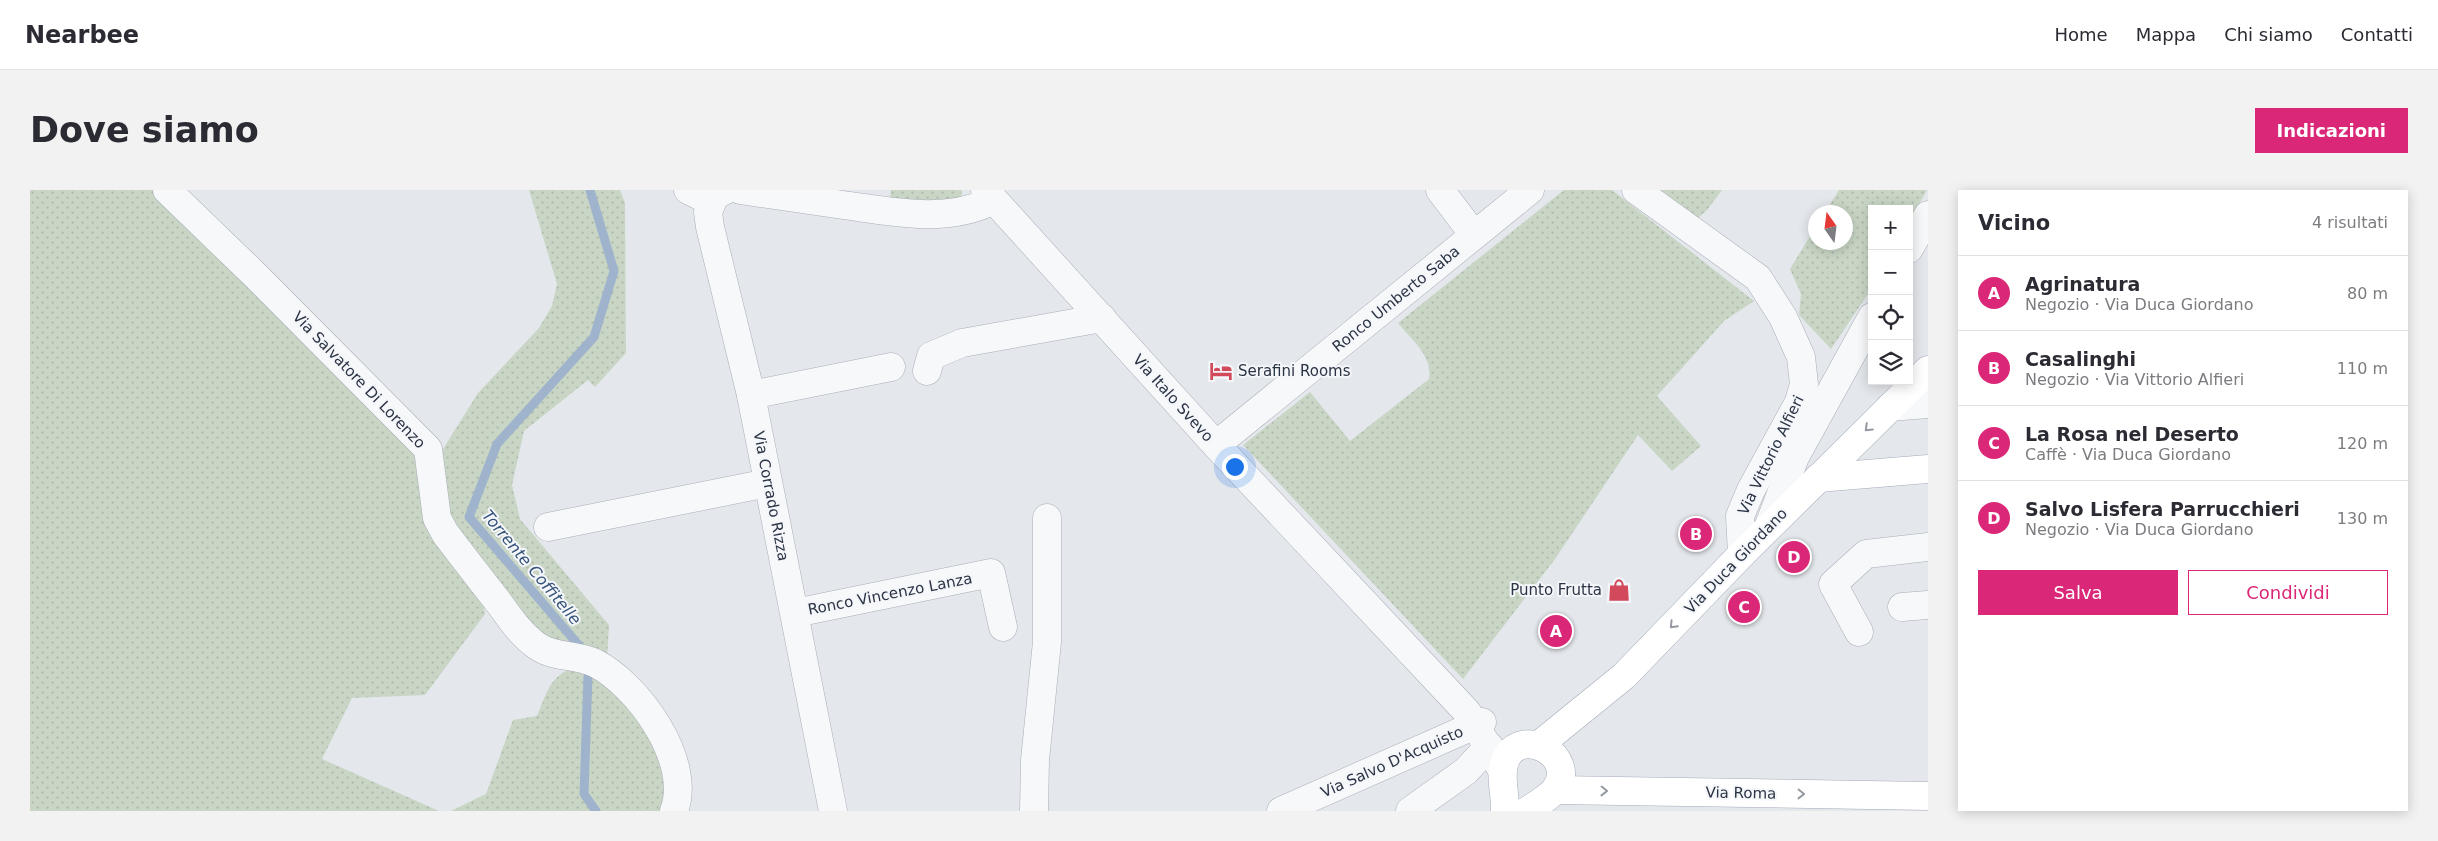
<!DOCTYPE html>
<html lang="it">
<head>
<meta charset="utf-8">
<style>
	:root { --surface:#fff; --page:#f2f2f3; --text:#2b2b33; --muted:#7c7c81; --line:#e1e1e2; --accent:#db2777 }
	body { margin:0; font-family:"DejaVu Sans",sans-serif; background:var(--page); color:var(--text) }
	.controls { position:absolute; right:15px; top:15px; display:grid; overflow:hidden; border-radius:0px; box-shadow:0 2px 12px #0003 }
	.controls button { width:45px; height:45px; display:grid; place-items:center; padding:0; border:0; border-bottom:1px solid var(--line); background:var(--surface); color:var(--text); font:25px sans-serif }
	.compass { position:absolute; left:1778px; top:15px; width:45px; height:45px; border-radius:50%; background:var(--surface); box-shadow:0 2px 12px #0003; rotate:346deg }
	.you { position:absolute; left:1204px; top:276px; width:18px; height:18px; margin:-12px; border:4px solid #fff; border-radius:50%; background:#1a73e8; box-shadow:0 0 0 8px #1a73e833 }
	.badge { display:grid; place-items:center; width:32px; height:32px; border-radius:50%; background:var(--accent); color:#fff; font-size:16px; font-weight:700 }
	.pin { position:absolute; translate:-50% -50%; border:2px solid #fff; box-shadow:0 1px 5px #0006 }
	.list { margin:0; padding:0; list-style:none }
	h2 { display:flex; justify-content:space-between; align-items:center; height:65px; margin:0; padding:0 20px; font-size:21px }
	h2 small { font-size:16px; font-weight:400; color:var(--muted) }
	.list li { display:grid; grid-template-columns:32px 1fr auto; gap:15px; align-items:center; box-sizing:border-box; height:75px; padding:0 20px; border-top:1px solid var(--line) }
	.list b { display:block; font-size:19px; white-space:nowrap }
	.list p { margin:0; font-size:16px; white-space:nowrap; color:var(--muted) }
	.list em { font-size:16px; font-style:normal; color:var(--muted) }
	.actions { display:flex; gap:10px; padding:15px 20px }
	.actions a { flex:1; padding:11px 0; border:1px solid var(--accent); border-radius:0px; text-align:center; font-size:18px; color:var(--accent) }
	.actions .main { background:var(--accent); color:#fff }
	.icon { flex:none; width:28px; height:28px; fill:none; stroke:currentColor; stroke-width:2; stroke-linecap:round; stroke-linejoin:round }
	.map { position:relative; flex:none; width:1898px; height:621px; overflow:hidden; border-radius:0px }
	header { display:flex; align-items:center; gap:30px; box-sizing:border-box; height:70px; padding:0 25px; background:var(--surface); border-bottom:1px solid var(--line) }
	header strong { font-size:24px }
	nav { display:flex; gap:28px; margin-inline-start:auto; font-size:18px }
	.intro { display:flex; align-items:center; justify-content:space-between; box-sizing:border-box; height:120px; padding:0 30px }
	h1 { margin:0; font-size:35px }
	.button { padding:12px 22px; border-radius:0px; background:var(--accent); color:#fff; font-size:18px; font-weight:700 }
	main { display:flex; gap:30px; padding:0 30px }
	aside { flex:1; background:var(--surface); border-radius:0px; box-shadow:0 2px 12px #0003 }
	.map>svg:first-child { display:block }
	.grass { fill:url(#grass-dots) }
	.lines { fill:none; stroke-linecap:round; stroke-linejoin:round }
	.stream { stroke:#9fb4cc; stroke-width:9 }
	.minor-casing { stroke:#a9aeb7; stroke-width:29 }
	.major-casing { stroke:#a3abb8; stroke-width:29 }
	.minor { stroke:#f7f8fa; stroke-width:28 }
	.major { stroke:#fff; stroke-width:28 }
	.oneway { stroke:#959aa2 }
	.labels { text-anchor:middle; stroke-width:4; stroke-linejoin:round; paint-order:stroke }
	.street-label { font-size:15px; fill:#2b3445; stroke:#f4f6f9 }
	.poi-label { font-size:15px; fill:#2b3445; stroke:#f4f6f9; text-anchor:start }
	.water-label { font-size:16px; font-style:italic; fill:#34527a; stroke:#f4f6f9 }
</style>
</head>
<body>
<header>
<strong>Nearbee</strong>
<nav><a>Home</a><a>Mappa</a><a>Chi siamo</a><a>Contatti</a></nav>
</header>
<div class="intro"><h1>Dove siamo</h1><a class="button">Indicazioni</a></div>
<main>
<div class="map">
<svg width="1898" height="621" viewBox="0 0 1898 621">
	<defs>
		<pattern id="grass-dots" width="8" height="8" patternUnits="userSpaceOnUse" patternTransform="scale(1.25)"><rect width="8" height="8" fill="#c9d6c5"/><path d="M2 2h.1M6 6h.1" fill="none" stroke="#adb8ab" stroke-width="1.8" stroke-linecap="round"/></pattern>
	</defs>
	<rect width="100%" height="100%" fill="#e4e7ec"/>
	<g class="grass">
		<path d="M0,0H126L382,256L453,412L455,424L395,505L322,508L292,569L409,621H0Z"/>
		<path d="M499,0H590L595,13L596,163L565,197L558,190L494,241L482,295L490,329L579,435L577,470L541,460L506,442L425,342L415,314L413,259L448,203L509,138L522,116L527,94Z"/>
		<path d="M861,0H931L932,2L931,10L925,13L860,9Z"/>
		<path d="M1534,0H1582L1724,111L1694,131L1627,206L1671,256L1642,281L1608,245L1525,369L1433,489L1213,255L1280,202L1320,251L1399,189C1403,166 1381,149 1368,133Z"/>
		<path d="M1628,0H1692L1677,20L1667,29Z"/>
		<path d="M1809,0H1897L1879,32V19H1842V98L1801,159L1769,125L1771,104L1760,79L1785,38L1786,52H1816V22H1795Z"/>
		<path d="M545,477L586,498L628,558L637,583L633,621H421L456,604L483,530L507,526C517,503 519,486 545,477Z"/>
	</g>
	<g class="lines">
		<g class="stream">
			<path d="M552,459L439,327L467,254L564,147L584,81L560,0"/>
			<path d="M558,486L554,604L566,621"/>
		</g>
		<defs>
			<g id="minor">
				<path d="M137,0L226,86L398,259L407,328L415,343C433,367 451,390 469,413C480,428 491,445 507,456C524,468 546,464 565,473C608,495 663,571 644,621"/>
				<path d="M658,0L682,12"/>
				<path d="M696,0L685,5L678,22L680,37L721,205L803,621"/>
				<path d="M710,0C744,5 779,10 813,15C864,22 916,34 964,10"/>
				<path d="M955,0L1186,255L1437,522L1472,580"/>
				<path d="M1410,0L1444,45"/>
				<path d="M1606,0L1728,88L1753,127L1771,167L1774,194L1769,212L1721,300L1710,326L1712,364"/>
				<path d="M1879,59L1898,25"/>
				<path d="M897,181L901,166L932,153L1072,128"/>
				<path d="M721,205L861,177"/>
				<path d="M1860,217L1898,214"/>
				<path d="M1186,255L1500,0"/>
				<path d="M518,337L738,293"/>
				<path d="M1738,338L1765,267L1842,127"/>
				<path d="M1872,417L1898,415"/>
				<path d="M765,423L961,383L973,437"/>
				<path d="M1829,442L1803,394L1836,364L1898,357"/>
				<path d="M1004,621L1005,570L1017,452V328"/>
				<path d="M1251,621L1452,532"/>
				<path d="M1380,621L1436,581L1459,556"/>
			</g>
			<g id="major">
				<path d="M1788,288L1898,279"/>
				<path d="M1509,555L1594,486L1712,364L1898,180"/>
				<path d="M1525,600L1898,606"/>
				<path d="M1475,621C1476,605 1469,587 1475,571C1490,533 1550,567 1525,600C1518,608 1506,615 1497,621"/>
			</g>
		</defs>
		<use href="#minor" class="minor-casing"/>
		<use href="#major" class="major-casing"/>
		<use href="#minor" class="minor"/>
		<use href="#major" class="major"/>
	</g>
	<defs><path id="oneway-chevron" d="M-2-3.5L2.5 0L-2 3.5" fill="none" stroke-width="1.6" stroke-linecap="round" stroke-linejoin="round" transform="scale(1.25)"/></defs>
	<g class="oneway">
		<use href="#oneway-chevron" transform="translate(1838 238) rotate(136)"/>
		<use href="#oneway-chevron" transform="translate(1643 435) rotate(134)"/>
		<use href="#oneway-chevron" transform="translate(1574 601) rotate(1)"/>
		<use href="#oneway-chevron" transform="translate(1771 604) rotate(1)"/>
	</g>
	<defs>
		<symbol id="hotel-bare" viewBox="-9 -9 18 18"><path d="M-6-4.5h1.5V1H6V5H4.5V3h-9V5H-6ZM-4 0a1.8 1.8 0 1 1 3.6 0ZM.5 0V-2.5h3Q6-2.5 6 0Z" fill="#d1495b" stroke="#f4f6f9" stroke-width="2.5" paint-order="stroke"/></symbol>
		<symbol id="shop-bare" viewBox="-9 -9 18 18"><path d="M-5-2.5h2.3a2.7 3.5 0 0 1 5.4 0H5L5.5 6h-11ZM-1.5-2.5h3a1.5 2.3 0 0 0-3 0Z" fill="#d1495b" stroke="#f4f6f9" stroke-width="2.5" paint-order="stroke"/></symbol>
	</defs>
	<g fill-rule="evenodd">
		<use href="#hotel-bare" x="1175" y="165" width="32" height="32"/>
		<use href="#shop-bare" x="1573" y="384" width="32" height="32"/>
	</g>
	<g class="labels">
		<g class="street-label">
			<text transform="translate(1366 109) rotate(-39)" y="5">Ronco Umberto Saba</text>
			<text transform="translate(329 190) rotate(46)" y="5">Via Salvatore Di Lorenzo</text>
			<text transform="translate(1143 208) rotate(48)" y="5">Via Italo Svevo</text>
			<text transform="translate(1741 265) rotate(-64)" y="5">Via Vittorio Alfieri</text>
			<text transform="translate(741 306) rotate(79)" y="5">Via Corrado Rizza</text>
			<text transform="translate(1706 371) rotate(-46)" y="5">Via Duca Giordano</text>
			<text transform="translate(860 404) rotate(-11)" y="5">Ronco Vincenzo Lanza</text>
			<text transform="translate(1362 572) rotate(-24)" y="5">Via Salvo D'Acquisto</text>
			<text transform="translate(1711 603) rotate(1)" y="5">Via Roma</text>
		</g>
		<g class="poi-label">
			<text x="1208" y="186">Serafini Rooms</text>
			<text x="1572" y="405" text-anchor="end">Punto Frutta</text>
		</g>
		<g class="water-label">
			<text transform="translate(502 377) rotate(50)" y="6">Torrente Coffitelle</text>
		</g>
	</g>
</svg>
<div class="controls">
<button>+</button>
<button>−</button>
<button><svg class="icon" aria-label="locate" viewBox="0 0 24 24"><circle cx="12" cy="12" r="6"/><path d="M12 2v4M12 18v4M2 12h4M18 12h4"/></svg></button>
<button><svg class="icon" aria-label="layers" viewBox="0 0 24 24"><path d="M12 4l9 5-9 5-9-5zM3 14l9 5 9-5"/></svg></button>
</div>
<svg class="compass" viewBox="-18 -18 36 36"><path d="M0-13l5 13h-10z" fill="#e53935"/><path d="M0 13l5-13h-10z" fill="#7c7c81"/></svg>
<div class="you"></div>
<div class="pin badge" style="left:1526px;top:441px">A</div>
<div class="pin badge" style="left:1666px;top:344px">B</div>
<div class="pin badge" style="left:1714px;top:417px">C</div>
<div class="pin badge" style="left:1764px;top:367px">D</div>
</div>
<aside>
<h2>Vicino<small>4 risultati</small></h2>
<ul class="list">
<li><span class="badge">A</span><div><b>Agrinatura</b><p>Negozio · Via Duca Giordano</p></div><em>80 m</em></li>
<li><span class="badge">B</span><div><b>Casalinghi</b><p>Negozio · Via Vittorio Alfieri</p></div><em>110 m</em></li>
<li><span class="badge">C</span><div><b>La Rosa nel Deserto</b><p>Caffè · Via Duca Giordano</p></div><em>120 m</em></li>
<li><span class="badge">D</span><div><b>Salvo Lisfera Parrucchieri</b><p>Negozio · Via Duca Giordano</p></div><em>130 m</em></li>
</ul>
<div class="actions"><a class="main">Salva</a><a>Condividi</a></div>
</aside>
</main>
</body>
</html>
